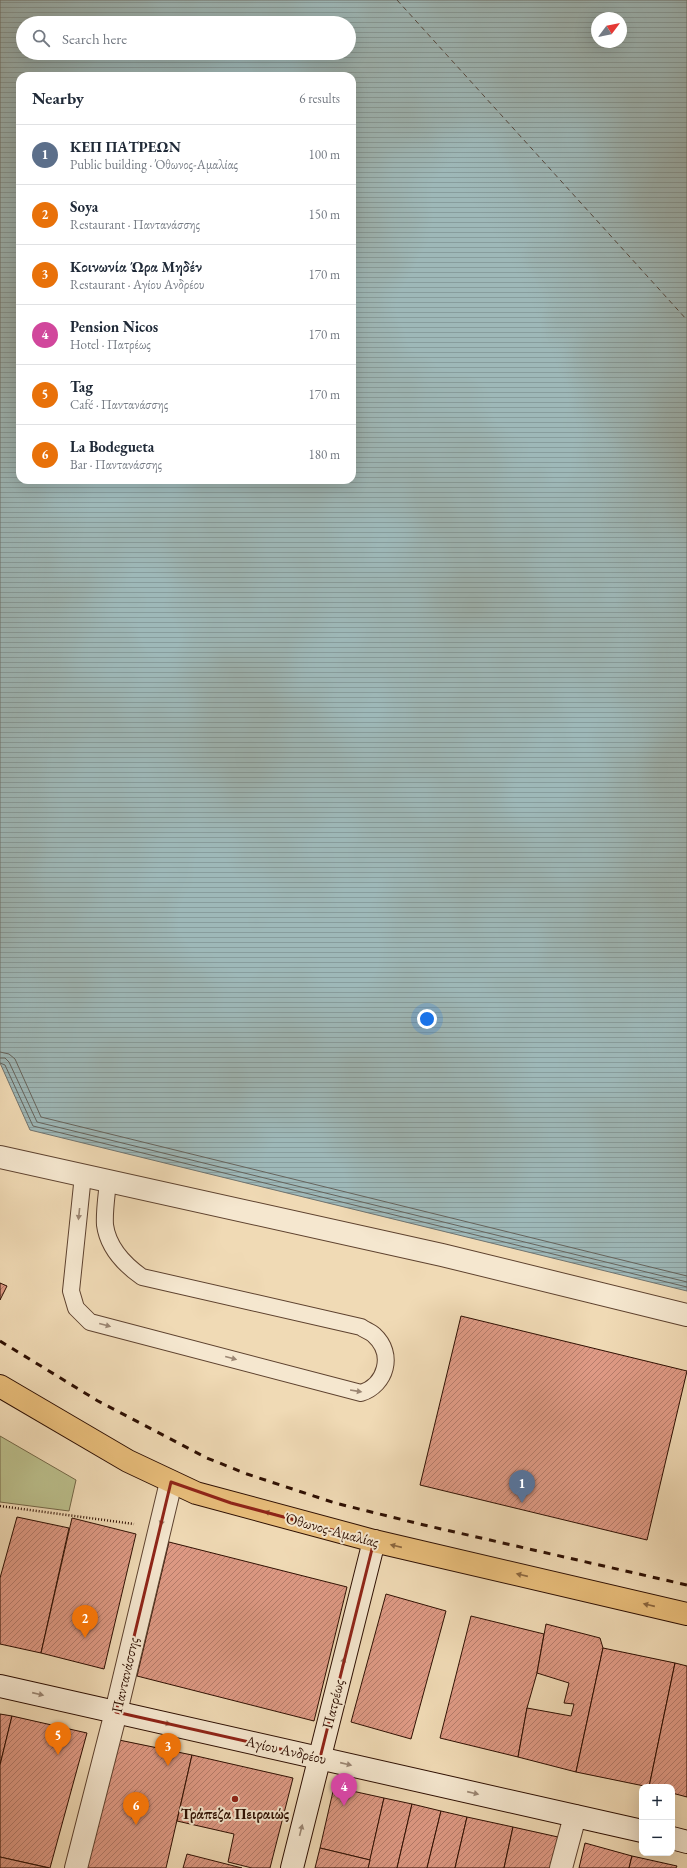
<!DOCTYPE html>
<html lang="en">
<head>
<meta charset="utf-8">
<style>
	:root { --surface:#fff; --page:#f2f2f3; --text:#1f2937; --muted:#747a83; --line:#e0e1e3; --accent:#8f2418 }
	body { margin:0; font-family:"EB Garamond",serif; background:var(--page); color:var(--text) }
	.controls { position:absolute; right:12px; bottom:12px; display:grid; overflow:hidden; border-radius:8px; box-shadow:0 4px 16px #0002 }
	.controls button { width:36px; height:36px; display:grid; place-items:center; padding:0; border:0; border-bottom:1px solid var(--line); background:var(--surface); color:var(--text); font:20px sans-serif }
	.compass { position:absolute; left:591px; top:12px; width:36px; height:36px; border-radius:50%; background:var(--surface); box-shadow:0 4px 16px #0002; rotate:58deg }
	.you { position:absolute; left:427px; top:1019px; width:14px; height:14px; margin:-10px; border:3px solid #fff; border-radius:50%; background:#1a73e8; box-shadow:0 0 0 6px #1a73e833 }
	.badge { display:grid; place-items:center; width:26px; height:26px; border-radius:50%; background:var(--accent); color:#fff; font-size:13px; font-weight:700 }
	.pin { position:absolute; translate:-50% -33px; filter:drop-shadow(0 1px 2px #0008) }
	.pin::after { content:''; position:absolute; top:21px; width:14px; height:12px; background:inherit; clip-path:polygon(0 0,100% 0,50% 100%) }
	.list { margin:0; padding:0; list-style:none }
	h2 { display:flex; justify-content:space-between; align-items:center; height:52px; margin:0; padding:0 16px; font-size:17px }
	h2 small { font-size:13px; font-weight:400; color:var(--muted) }
	.list li { display:grid; grid-template-columns:26px 1fr auto; gap:12px; align-items:center; box-sizing:border-box; height:60px; padding:0 16px; border-top:1px solid var(--line) }
	.list b { display:block; font-size:15px; white-space:nowrap }
	.list p { margin:0; font-size:13px; white-space:nowrap; color:var(--muted) }
	.list em { font-size:13px; font-style:normal; color:var(--muted) }
	.icon { flex:none; width:22px; height:22px; fill:none; stroke:currentColor; stroke-width:2; stroke-linecap:round; stroke-linejoin:round }
	.map { position:relative; flex:none; width:687px; height:1868px; overflow:hidden }
	.search { position:absolute; background:var(--surface); box-shadow:0 4px 16px #0002; left:16px; top:16px; width:340px; height:44px; display:flex; align-items:center; gap:10px; box-sizing:border-box; padding:0 14px; border-radius:22px; color:var(--muted); font-size:15px }
	.panel { position:absolute; background:var(--surface); box-shadow:0 4px 16px #0002; left:16px; top:72px; width:340px; height:412px; border-radius:12px }
	.map>svg:first-child { display:block }
	.green { fill:#bbbf8c; stroke:#746747 }
	.water { fill:url(#water-rules); stroke:#71746f; fill-rule:evenodd }
	.lines { fill:none; stroke-linecap:round; stroke-linejoin:round }
	.shore { stroke:#66645d; stroke-width:1 }
	.ferry { stroke:#554a42; stroke-width:1; stroke-dasharray:5 4; stroke-linecap:butt }
	.building { fill:url(#building-hatch); stroke:#2e0f02 }
	.lane-casing { stroke:#5e422f; stroke-width:18 }
	.street-casing { stroke:#5e422f; stroke-width:24 }
	.secondary-casing { stroke:#2e0f02; stroke-width:24 }
	.primary-casing { stroke:#2e0f02; stroke-width:24 }
	.path { stroke:#2e0f02; stroke-width:2.5; stroke-dasharray:1 2; stroke-linecap:butt }
	.lane { stroke:#f5e7cf; stroke-width:16 }
	.street { stroke:#f5e7cf; stroke-width:22 }
	.secondary { stroke:#f5e7cf; stroke-width:22 }
	.primary { stroke:#e8bd7a; stroke-width:22 }
	.rail { stroke:#2e0f02; stroke-width:3; stroke-dasharray:7 7; stroke-linecap:butt }
	.oneway { fill:#9b8673 }
	.oneway2 { fill:#8b663e }
	.marked { fill:none; stroke:#8f2418; stroke-width:3; stroke-linejoin:round }
	.poi-dot { fill:#8f2418; stroke:#f5e7cf; stroke-width:1.5 }
	.labels { text-anchor:middle; stroke-width:4; stroke-linejoin:round; paint-order:stroke }
	.street-label { font-size:15px; fill:#2e0f02; stroke:#f5e7cf }
	.poi-label { font-size:15px; font-weight:bold; fill:#2e0f02; stroke:#f5e7cf }
</style>
</head>
<body>
<div class="map">
<svg width="687" height="1868" viewBox="0 0 687 1868">
	<defs>
		<pattern id="water-rules" width="6" height="5" patternUnits="userSpaceOnUse"><rect width="6" height="5" fill="#9eb8b8"/><path d="M0 2.5h6" fill="none" stroke="#889d9d"/></pattern>
		<pattern id="building-hatch" width="6" height="6" patternUnits="userSpaceOnUse"><rect width="6" height="6" fill="#df9a85"/><path d="M-1 1l2-2M0 6l6-6M5 7l2-2" fill="none" stroke="#b57c6b"/></pattern>
	</defs>
	<rect width="100%" height="100%" fill="#f0dab5"/>
	<filter id="stains"><feTurbulence type="fractalNoise" baseFrequency=".005" numOctaves="4"/><feColorMatrix values="0 0 0 0 .2 0 0 0 0 .09 0 0 0 0 .02 0 0 0 .5 -.17"/></filter>
	<radialGradient id="worn" r=".72"><stop offset=".6" stop-color="#630" stop-opacity="0"/><stop offset="1" stop-color="#630" stop-opacity=".3"/></radialGradient>
	<path class="green" d="M0,1436L76,1480L69,1511L0,1502Z"/>
	<path class="water" d="M0,0H687V1291L30,1130L0,1063ZM597,18H621V42H597ZM23,23H349V53H23ZM20,76H352V480H20Z"/>
	<g class="lines">
		<g class="shore">
			<path d="M0,1052L9,1054L15,1059L41,1117L687,1276"/>
			<path d="M0,1058H5L9,1062L37,1122L687,1282"/>
			<path d="M0,1063L5,1065L33,1126L687,1287"/>
		</g>
		<path class="ferry" d="M397,0L687,320"/>
	</g>
	<g class="building">
		<path d="M0,1283L7,1286L0,1300Z"/>
		<path d="M461,1316L687,1371L647,1540L420,1485Z"/>
		<path d="M17,1517L69,1528L41,1653L0,1644V1578Z"/>
		<path d="M72,1518L136,1534L104,1669L41,1653Z"/>
		<path d="M169,1542L347,1587L314,1721L137,1676Z"/>
		<path d="M386,1594L446,1611L411,1739L351,1722Z"/>
		<path d="M471,1616L544,1634L537,1673L527,1708L518,1757L440,1738Z"/>
		<path d="M546,1624L600,1638L603,1648L576,1772L518,1757L527,1708L571,1716L574,1704L564,1703L569,1683L537,1673Z"/>
		<path d="M603,1648L675,1663L649,1787L576,1772Z"/>
		<path d="M675,1663L687,1666V1797L672,1793V1787H649Z"/>
		<path d="M0,1714L12,1716L0,1765Z"/>
		<path d="M12,1716L87,1733L50,1868L0,1857V1765Z"/>
		<path d="M119,1740L192,1755L166,1868H85Z"/>
		<path d="M192,1755L293,1778L270,1868H252L228,1862L234,1834L177,1821Z"/>
		<path d="M334,1787L384,1798L370,1860L320,1848Z"/>
		<path d="M384,1798L412,1804L397,1868H368Z"/>
		<path d="M412,1804L441,1811L427,1868H397Z"/>
		<path d="M441,1811L467,1817L455,1868H427Z"/>
		<path d="M467,1817L513,1827L504,1868H455Z"/>
		<path d="M513,1827L558,1837L550,1868H504Z"/>
		<path d="M585,1843L632,1856L629,1868H579Z"/>
		<path d="M320,1848L370,1860L368,1868H315Z"/>
		<path d="M187,1854L242,1868H183Z"/>
		<path d="M632,1856L677,1866L676,1868H629Z"/>
		<path d="M0,1857L49,1868H0Z"/>
	</g>
	<g class="lines">
		<defs>
			<path id="lane" d="M83,1175L71,1291L76,1308L90,1322L361,1393C386,1385 395,1354 374,1335C371,1332 365,1330 361,1327L142,1277C125,1265 108,1247 105,1225C104,1211 107,1194 108,1181"/>
			<g id="street">
				<path d="M0,1157L442,1255L687,1315"/>
				<path d="M76,1868L116,1712L171,1482"/>
				<path d="M561,1868L575,1816"/>
			</g>
			<g id="secondary">
				<path d="M0,1686L642,1831"/>
				<path d="M672,1838L687,1842"/>
				<path d="M292,1868L374,1541"/>
			</g>
			<path id="primary" d="M0,1386L128,1461L196,1493L374,1541L687,1614"/>
		</defs>
		<use href="#lane" class="lane-casing"/>
		<use href="#street" class="street-casing"/>
		<use href="#secondary" class="secondary-casing"/>
		<use href="#primary" class="primary-casing"/>
		<path class="path" d="M0,1506L134,1524"/>
		<use href="#lane" class="lane"/>
		<use href="#street" class="street"/>
		<use href="#secondary" class="secondary"/>
		<use href="#primary" class="primary"/>
		<path class="rail" d="M0,1341L98,1401L207,1458L247,1474L335,1503L424,1525L687,1585"/>
	</g>
	<defs><path id="oneway-solid" d="M-6-.8H1V-3.2L6.5 0L1 3.2V.8H-6Z"/></defs>
	<g class="oneway">
		<use href="#oneway-solid" transform="translate(79 1214) rotate(96)"/>
		<use href="#oneway-solid" transform="translate(105 1325) rotate(15)"/>
		<use href="#oneway-solid" transform="translate(231 1358) rotate(15)"/>
		<use href="#oneway-solid" transform="translate(356 1391) rotate(9)"/>
		<use href="#oneway-solid" transform="translate(162 1520) rotate(103)"/>
		<use href="#oneway-solid" transform="translate(343 1663) rotate(-76)"/>
		<use href="#oneway-solid" transform="translate(38 1694) rotate(13)"/>
		<use href="#oneway-solid" transform="translate(165 1723) rotate(13)"/>
		<use href="#oneway-solid" transform="translate(346 1764) rotate(13)"/>
		<use href="#oneway-solid" transform="translate(473 1793) rotate(13)"/>
		<use href="#oneway-solid" transform="translate(301 1830) rotate(-76)"/>
	</g>
	<g class="oneway2">
		<use href="#oneway-solid" transform="translate(270 1513) rotate(-165)"/>
		<use href="#oneway-solid" transform="translate(396 1546) rotate(-167)"/>
		<use href="#oneway-solid" transform="translate(522 1575) rotate(-167)"/>
		<use href="#oneway-solid" transform="translate(649 1605) rotate(-167)"/>
	</g>
	<path class="marked" d="M171,1482L231,1503L374,1541L320,1758L116,1712Z"/>
	<circle class="poi-dot" cx="235" cy="1799" r="4"/>
	<g class="labels">
		<g class="street-label">
			<text transform="translate(332 1530) rotate(15)" y="5">Όθωνος-Αμαλίας</text>
			<text transform="translate(125 1675) rotate(-77)" y="5">Παντανάσσης</text>
			<text transform="translate(333 1704) rotate(-76)" y="5">Πατρέως</text>
			<text transform="translate(286 1750) rotate(13)" y="5">Αγίου Ανδρέου</text>
		</g>
		<g class="poi-label">
			<text x="235" y="1819">Τράπεζα Πειραιώς</text>
		</g>
	</g>
	<rect width="100%" height="100%" filter="url(#stains)"/>
	<rect width="100%" height="100%" fill="url(#worn)"/>
</svg>
<div class="controls">
<button>+</button>
<button>−</button>
</div>
<svg class="compass" viewBox="-18 -18 36 36"><path d="M0-13l5 13h-10z" fill="#e53935"/><path d="M0 13l5-13h-10z" fill="#747a83"/></svg>
<div class="you"></div>
<div class="pin badge" style="left:522px;top:1503px;background:#5c6f8a">1</div>
<div class="pin badge" style="left:85px;top:1638px;background:#e8710a">2</div>
<div class="pin badge" style="left:168px;top:1766px;background:#e8710a">3</div>
<div class="pin badge" style="left:344px;top:1806px;background:#d1479c">4</div>
<div class="pin badge" style="left:58px;top:1755px;background:#e8710a">5</div>
<div class="pin badge" style="left:136px;top:1825px;background:#e8710a">6</div>
<div class="search"><svg class="icon" aria-label="search" viewBox="0 0 24 24"><circle cx="10" cy="10" r="6"/><path d="M15 15l6 6"/></svg>Search here</div>
<section class="panel">
<h2>Nearby<small>6 results</small></h2>
<ul class="list">
<li><span class="badge" style="background:#5c6f8a">1</span><div><b>ΚΕΠ ΠΑΤΡΕΩΝ</b><p>Public building · Όθωνος-Αμαλίας</p></div><em>100 m</em></li>
<li><span class="badge" style="background:#e8710a">2</span><div><b>Soya</b><p>Restaurant · Παντανάσσης</p></div><em>150 m</em></li>
<li><span class="badge" style="background:#e8710a">3</span><div><b>Κοινωνία Ώρα Μηδέν</b><p>Restaurant · Αγίου Ανδρέου</p></div><em>170 m</em></li>
<li><span class="badge" style="background:#d1479c">4</span><div><b>Pension Nicos</b><p>Hotel · Πατρέως</p></div><em>170 m</em></li>
<li><span class="badge" style="background:#e8710a">5</span><div><b>Tag</b><p>Café · Παντανάσσης</p></div><em>170 m</em></li>
<li><span class="badge" style="background:#e8710a">6</span><div><b>La Bodegueta</b><p>Bar · Παντανάσσης</p></div><em>180 m</em></li>
</ul>
</section>
</div>
</body>
</html>
